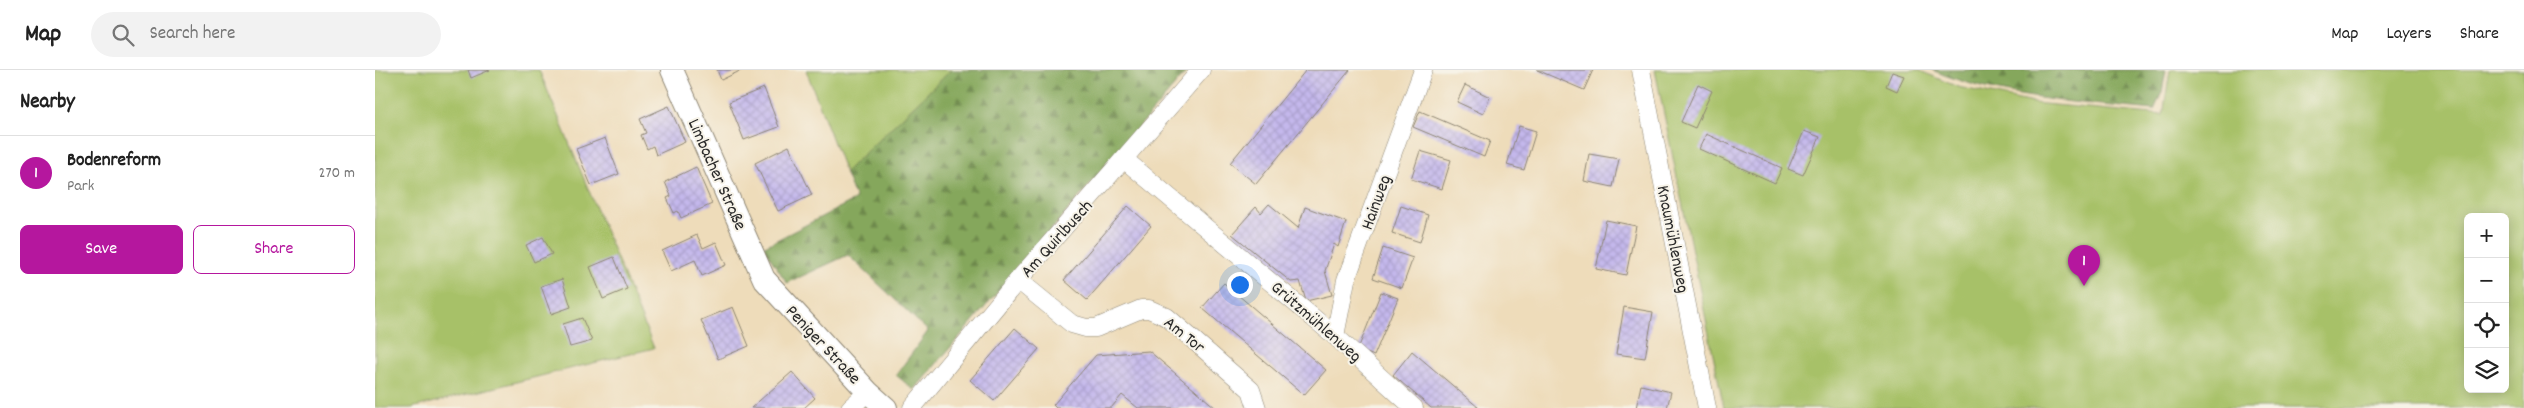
<!DOCTYPE html>
<html lang="en">
<head>
<meta charset="utf-8">
<style>
	:root { --surface:#fff; --page:#f2f2f2; --text:#222; --muted:#767676; --line:#e0e0e0; --accent:#b5179e }
	body { margin:0; font-family:Dekko,sans-serif; background:var(--page); color:var(--text) }
	.controls { position:absolute; right:15px; bottom:15px; display:grid; overflow:hidden; border-radius:8px; box-shadow:0 2px 12px #0003 }
	.controls button { width:45px; height:45px; display:grid; place-items:center; padding:0; border:0; border-bottom:1px solid var(--line); background:var(--surface); color:var(--text); font:25px sans-serif }
	.you { position:absolute; left:864px; top:214px; width:18px; height:18px; margin:-12px; border:4px solid #fff; border-radius:50%; background:#1a73e8; box-shadow:0 0 0 8px #1a73e833 }
	.badge { display:grid; place-items:center; width:32px; height:32px; border-radius:50%; background:var(--accent); color:#fff; font-size:16px; font-weight:700 }
	.pin { position:absolute; translate:-50% -41px; filter:drop-shadow(0 1px 2px #0008) }
	.pin::after { content:''; position:absolute; top:26px; width:18px; height:15px; background:inherit; clip-path:polygon(0 0,100% 0,50% 100%) }
	.list { margin:0; padding:0; list-style:none }
	h2 { display:flex; justify-content:space-between; align-items:center; height:65px; margin:0; padding:0 20px; font-size:21px }
	h2 small { font-size:16px; font-weight:400; color:var(--muted) }
	.list li { display:grid; grid-template-columns:32px 1fr auto; gap:15px; align-items:center; box-sizing:border-box; height:75px; padding:0 20px; border-top:1px solid var(--line) }
	.list b { display:block; font-size:19px; white-space:nowrap }
	.list p { margin:0; font-size:16px; white-space:nowrap; color:var(--muted) }
	.list em { font-size:16px; font-style:normal; color:var(--muted) }
	.actions { display:flex; gap:10px; padding:15px 20px }
	.actions a { flex:1; padding:11px 0; border:1px solid var(--accent); border-radius:8px; text-align:center; font-size:18px; color:var(--accent) }
	.actions .main { background:var(--accent); color:#fff }
	.icon { flex:none; width:28px; height:28px; fill:none; stroke:currentColor; stroke-width:2; stroke-linecap:round; stroke-linejoin:round }
	.map { position:relative; flex:none; width:2149px; height:338px; overflow:hidden }
	header { display:flex; align-items:center; gap:30px; box-sizing:border-box; height:70px; padding:0 25px; background:var(--surface); border-bottom:1px solid var(--line) }
	header strong { font-size:24px }
	nav { display:flex; gap:28px; margin-inline-start:auto; font-size:18px }
	.search { width:350px; height:45px; background:var(--page); display:flex; align-items:center; gap:12px; box-sizing:border-box; padding:0 18px; border-radius:28px; color:var(--muted); font-size:19px }
	main { display:flex }
	aside { flex:1; background:var(--surface) }
	.map>svg:first-child { display:block }
	.forest { fill:url(#forest-firs); stroke:#586944 }
	.garden { fill:#a7c168; stroke:#69764a; fill-rule:evenodd }
	.building { fill:url(#building-cross-hatch) }
	.lines { fill:none; stroke-linecap:round; stroke-linejoin:round }
	.minor-casing { stroke:#8c8472; stroke-width:19 }
	.tertiary-casing { stroke:#8c8472; stroke-width:24 }
	.minor { stroke:#fff; stroke-width:18 }
	.tertiary { stroke:#fff; stroke-width:22 }
	.labels { text-anchor:middle; stroke-width:4; stroke-linejoin:round; paint-order:stroke }
	.street-label { font-size:18px; fill:#2b2b2b; stroke:#f7f3e8 }
</style>
</head>
<body>
<header>
<strong>Map</strong>
<div class="search"><svg class="icon" aria-label="search" viewBox="0 0 24 24"><circle cx="10" cy="10" r="6"/><path d="M15 15l6 6"/></svg>Search here</div>
<nav><a>Map</a><a>Layers</a><a>Share</a></nav>
</header>
<main>
<aside>
<h2>Nearby<small></small></h2>
<ul class="list">
<li><span class="badge">1</span><div><b>Bodenreform</b><p>Park</p></div><em>270 m</em></li>
</ul>
<div class="actions"><a class="main">Save</a><a>Share</a></div>
</aside>
<div class="map">
<svg width="2149" height="338" viewBox="0 0 2149 338">
	<defs>
		<pattern id="forest-firs" width="22" height="20" patternUnits="userSpaceOnUse" patternTransform="scale(1.25)"><rect width="22" height="20" fill="#85a75c"/><path d="M5 1l3.5 6h-7zM16 11l3.5 6h-7z" fill="#6d884c"/></pattern>
		<pattern id="building-cross-hatch" width="8" height="8" patternUnits="userSpaceOnUse" patternTransform="scale(1.25)"><rect width="8" height="8" fill="#c4b8ec"/><path d="M0 0l8 8M0 8l8-8" fill="none" stroke="#a99ecb"/></pattern>
	</defs>
	<rect width="100%" height="100%" fill="#f7f3e8"/>
	<filter id="ink" filterUnits="userSpaceOnUse"><feTurbulence type="fractalNoise" baseFrequency=".02" numOctaves="2"/><feDisplacementMap in="SourceGraphic" scale="10" xChannelSelector="R" yChannelSelector="G"/><feConvolveMatrix kernelMatrix="1 2 1 2 8 2 1 2 1" color-interpolation-filters="sRGB"/></filter>
	<filter id="wash" filterUnits="userSpaceOnUse"><feTurbulence type="fractalNoise" baseFrequency=".0096" numOctaves="4" result="noise"/><feDisplacementMap in="SourceGraphic" scale="20" xChannelSelector="R" yChannelSelector="G"/><feGaussianBlur stdDeviation="1.12" result="paint"/><feColorMatrix in="noise" values="0 0 0 0 0 0 0 0 0 0 0 0 0 0 0 0 0 1.4 0 .05"/><feComposite in="paint" operator="in"/></filter>
	<g filter="url(#wash)">
		<rect width="100%" height="100%" fill="#eedcba"/>
		<g class="forest">
			<path d="M576,0H813L539,320L521,305L553,261L473,185L412,213L388,177L481,129L470,102Z"/>
			<path d="M1557,0H1791L1787,22L1779,40C1705,32 1626,30 1557,0Z"/>
		</g>
		<g class="garden">
			<path d="M0,0H164L279,278L36,338H0Z"/>
			<path d="M431,0H576L470,102Z"/>
			<path d="M1280,0H1543L1583,17L1658,33L1788,45L1795,0H2149V338H1349ZM2093,147H2130V319H2093Z"/>
		</g>
		<g id="blocks">
			<g class="building">
				<path d="M93,0H115L96,8Z"/>
				<path d="M342,0H367L346,10Z"/>
				<path d="M931,0H975L881,114L855,93Z"/>
				<path d="M1162,0H1218L1209,20Z"/>
				<path d="M1517,2L1529,6L1522,21L1511,16Z"/>
				<path d="M1323,14L1337,21L1320,58L1306,52Z"/>
				<path d="M1090,15L1115,27L1108,44L1082,32Z"/>
				<path d="M389,18L404,57L369,70L354,32Z"/>
				<path d="M294,36L310,72L281,85L278,76L272,79L266,65L271,63L265,49Z"/>
				<path d="M1045,41L1115,71L1109,87L1038,57Z"/>
				<path d="M1144,56L1161,61L1149,100L1132,95Z"/>
				<path d="M1429,61L1445,67L1428,105L1413,99Z"/>
				<path d="M1331,64L1407,98L1400,113L1324,79Z"/>
				<path d="M230,68L244,104L216,115L201,79Z"/>
				<path d="M414,76L437,125L403,141L380,93Z"/>
				<path d="M1045,81L1076,90L1067,119L1036,109Z"/>
				<path d="M1214,84L1244,89L1238,117L1209,111Z"/>
				<path d="M321,97L337,134L306,148L303,141L299,143L292,128L296,126L290,112Z"/>
				<path d="M894,134L923,158L930,137L971,152L963,177L959,174L950,201L957,225L931,231L925,211L916,212L857,164L881,137L886,143Z"/>
				<path d="M753,136L776,156L712,230L689,210Z"/>
				<path d="M1026,136L1053,145L1045,172L1017,163Z"/>
				<path d="M1231,150L1261,156L1251,205L1221,199Z"/>
				<path d="M322,165L328,178L341,172L351,195L327,206L320,190L296,201L287,181Z"/>
				<path d="M168,167L177,184L159,192L151,175Z"/>
				<path d="M1008,178L1038,188L1027,218L998,208Z"/>
				<path d="M239,187L252,219L228,229L215,197Z"/>
				<path d="M187,209L196,237L176,244L166,216Z"/>
				<path d="M849,213L951,300L929,325L827,238Z"/>
				<path d="M1006,222L1023,228L999,286L983,279Z"/>
				<path d="M358,237L374,276L343,289L326,250Z"/>
				<path d="M1249,237L1278,242L1270,288L1241,284Z"/>
				<path d="M207,248L217,271L195,277L188,254Z"/>
				<path d="M640,258L664,279L619,331L595,310Z"/>
				<path d="M774,281L841,338H763L747,325L736,338H681L678,335L721,285Z"/>
				<path d="M1037,281L1057,298L1104,338H1056L1018,305Z"/>
				<path d="M417,302L440,328L429,338H376Z"/>
				<path d="M1266,315L1296,322L1292,338H1261Z"/>
			</g>
		</g>
	</g>
	<g filter="url(#ink)">
		<use href="#blocks" fill-opacity="0" stroke="#8c8472" stroke-width="1"/>
		<g class="lines">
			<defs>
				<g id="minor">
					<path d="M1266,0L1332,338"/>
					<path d="M750,90L960,266L1039,338"/>
					<path d="M643,210L697,254L711,258H721L766,239H774L792,247L876,320L882,338"/>
					<path d="M960,266L971,210L1048,0"/>
					<path d="M475,338L493,322"/>
					<path d="M537,338L643,210L826,0"/>
				</g>
				<path id="tertiary" d="M297,0L389,209L493,322L511,338"/>
			</defs>
			<use href="#minor" class="minor-casing"/>
			<use href="#tertiary" class="tertiary-casing"/>
			<use href="#minor" class="minor"/>
			<use href="#tertiary" class="tertiary"/>
		</g>
	</g>
	<g class="labels">
		<g class="street-label">
			<text transform="translate(343 104) rotate(66)" y="6">Limbacher Straße</text>
			<text transform="translate(1000 132) rotate(-70)" y="6">Hainweg</text>
			<text transform="translate(681 168) rotate(-48)" y="6">Am Quirlbusch</text>
			<text transform="translate(1299 169) rotate(79)" y="6">Knaumühlenweg</text>
			<text transform="translate(942 251) rotate(41)" y="6">Grützmühlenweg</text>
			<text transform="translate(810 264) rotate(39)" y="6">Am Tor</text>
			<text transform="translate(449 274) rotate(47)" y="6">Peniger Straße</text>
		</g>
	</g>
</svg>
<div class="controls">
<button>+</button>
<button>−</button>
<button><svg class="icon" aria-label="locate" viewBox="0 0 24 24"><circle cx="12" cy="12" r="6"/><path d="M12 2v4M12 18v4M2 12h4M18 12h4"/></svg></button>
<button><svg class="icon" aria-label="layers" viewBox="0 0 24 24"><path d="M12 4l9 5-9 5-9-5zM3 14l9 5 9-5"/></svg></button>
</div>
<div class="you"></div>
<div class="pin badge" style="left:1709px;top:216px">1</div>
</div>
</main>
</body>
</html>
